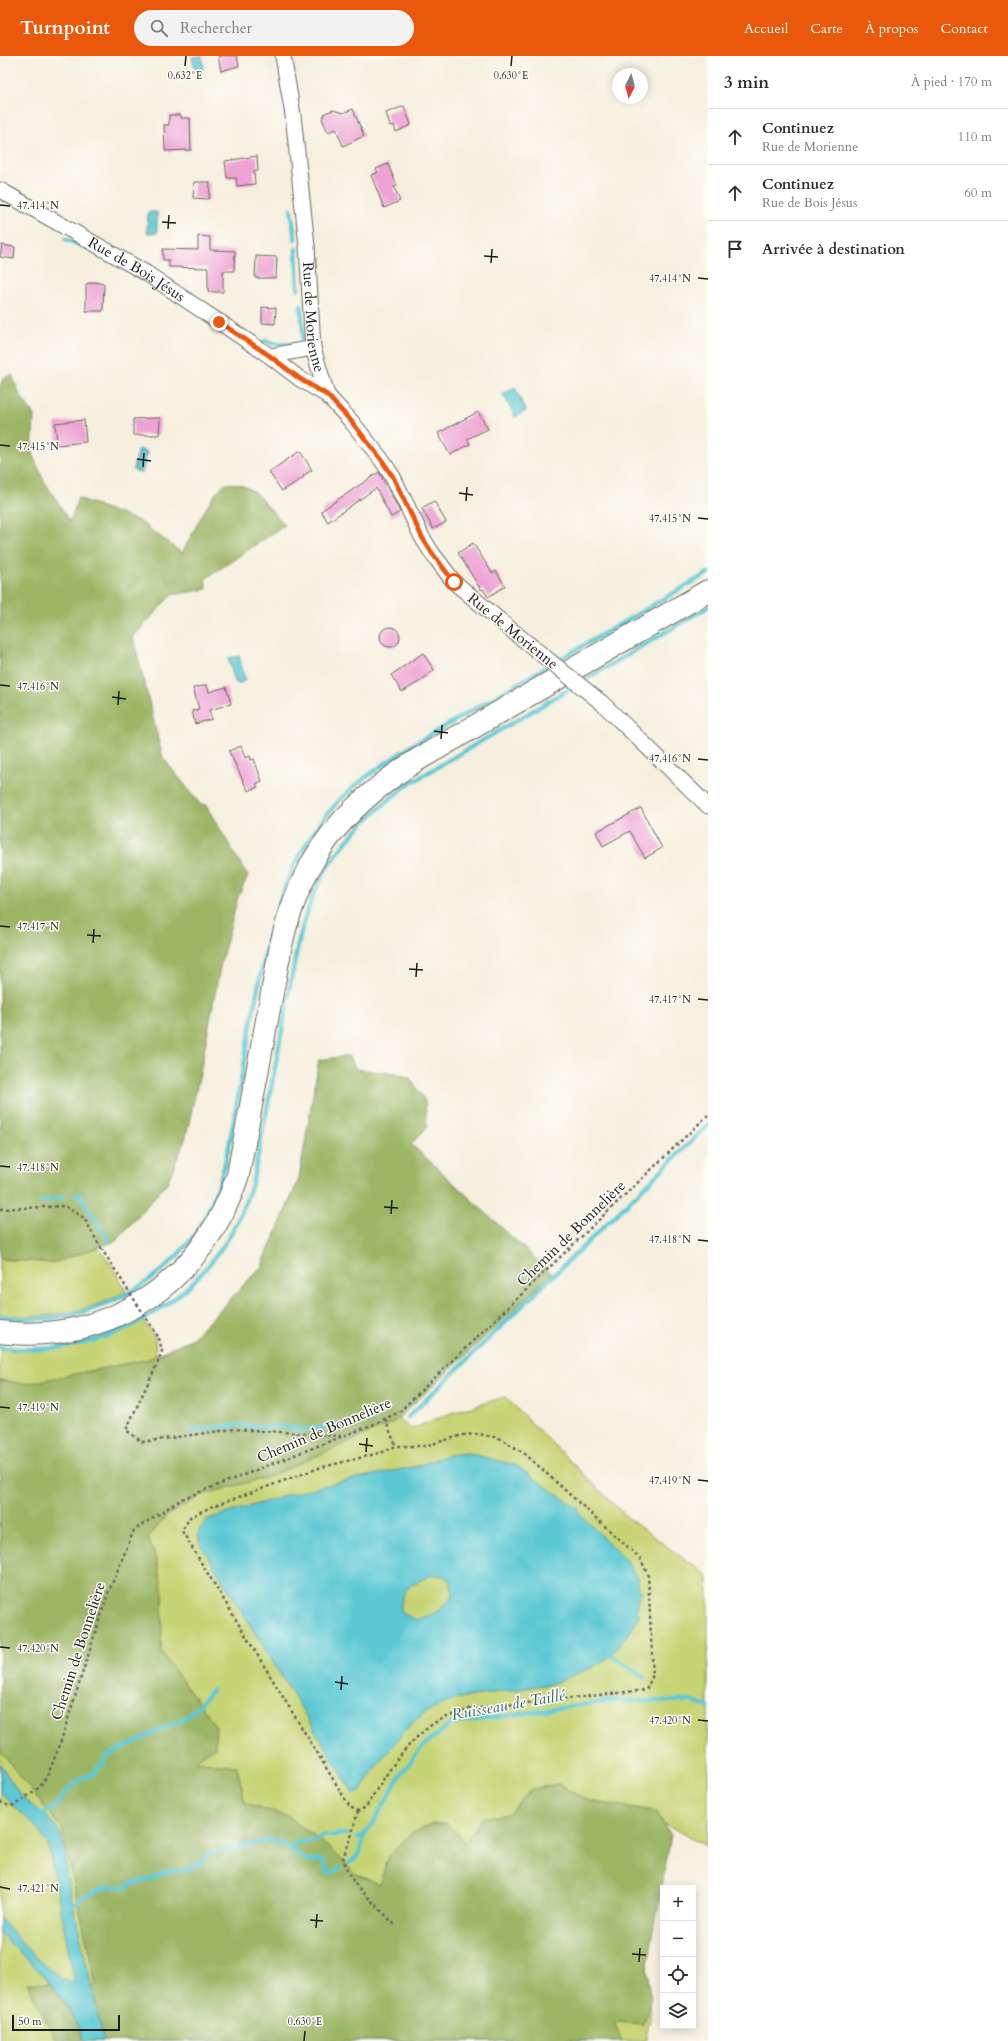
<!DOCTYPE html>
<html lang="fr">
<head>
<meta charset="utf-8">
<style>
	:root { --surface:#fff; --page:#f2f2f3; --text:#2b2b33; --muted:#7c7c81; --line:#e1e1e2; --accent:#ea580c }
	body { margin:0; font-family:Cardo,serif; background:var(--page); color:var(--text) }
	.controls { position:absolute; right:12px; bottom:12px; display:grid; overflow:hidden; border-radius:0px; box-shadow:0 2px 10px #0003 }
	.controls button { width:36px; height:36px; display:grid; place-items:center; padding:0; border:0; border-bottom:1px solid var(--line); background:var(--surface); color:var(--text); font:20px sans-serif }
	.compass { position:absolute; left:612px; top:12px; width:36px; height:36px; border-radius:50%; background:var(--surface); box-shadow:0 2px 10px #0003; rotate:186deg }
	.scale { position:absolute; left:12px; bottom:10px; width:108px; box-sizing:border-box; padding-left:4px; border:2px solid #1c1c1c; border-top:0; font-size:11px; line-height:14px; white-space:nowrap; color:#1c1c1c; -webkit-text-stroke:3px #fdfcf7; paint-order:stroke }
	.stop { position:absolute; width:12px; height:12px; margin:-9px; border:3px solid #ea580c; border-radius:50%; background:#fff }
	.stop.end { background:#ea580c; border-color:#fff; box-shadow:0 1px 4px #0008 }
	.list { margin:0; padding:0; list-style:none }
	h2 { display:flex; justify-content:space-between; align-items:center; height:52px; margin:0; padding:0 16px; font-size:17px }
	h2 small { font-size:13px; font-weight:400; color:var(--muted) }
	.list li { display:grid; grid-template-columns:26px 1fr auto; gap:12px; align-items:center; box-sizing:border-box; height:56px; padding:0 16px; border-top:1px solid var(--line) }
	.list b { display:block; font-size:15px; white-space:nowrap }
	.list p { margin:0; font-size:13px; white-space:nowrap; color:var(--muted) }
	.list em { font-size:13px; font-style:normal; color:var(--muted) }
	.icon { flex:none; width:22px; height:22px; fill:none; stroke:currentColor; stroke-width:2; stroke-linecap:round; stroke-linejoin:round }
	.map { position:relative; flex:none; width:708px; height:1985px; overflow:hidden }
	header { display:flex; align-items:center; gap:24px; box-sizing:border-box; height:56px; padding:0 20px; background:var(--accent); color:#fff }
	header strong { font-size:19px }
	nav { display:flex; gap:22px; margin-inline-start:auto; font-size:14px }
	.search { width:280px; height:36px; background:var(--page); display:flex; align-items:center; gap:10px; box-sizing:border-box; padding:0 14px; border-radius:22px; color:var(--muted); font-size:15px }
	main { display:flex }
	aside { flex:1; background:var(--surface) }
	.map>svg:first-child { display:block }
	.green { fill:#c7d475; stroke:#727848 }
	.forest { fill:#9db666; stroke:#5c6941 }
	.water { fill:#5bc8d3; stroke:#3c7278; fill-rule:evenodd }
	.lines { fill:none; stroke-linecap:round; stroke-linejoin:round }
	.stream { stroke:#5bc8d3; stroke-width:4.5 }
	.building { fill:#eea3d4 }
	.street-casing { stroke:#686660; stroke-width:17 }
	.secondary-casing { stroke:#686660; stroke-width:24 }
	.path { stroke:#686660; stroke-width:2.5; stroke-dasharray:3 3; stroke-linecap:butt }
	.street { stroke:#fff; stroke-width:15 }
	.secondary { stroke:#fff; stroke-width:22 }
	.street-bridge-casing { stroke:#686660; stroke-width:17; stroke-linecap:butt }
	.path-bridge { stroke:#686660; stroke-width:2.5; stroke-dasharray:3 3; stroke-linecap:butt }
	.street-bridge { stroke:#fff; stroke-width:15 }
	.route { stroke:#ea580c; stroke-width:5 }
	.ticks { fill:none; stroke:#1c1c1c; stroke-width:1.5 }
	.labels { text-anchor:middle; stroke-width:3; stroke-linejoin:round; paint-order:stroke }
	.street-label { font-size:15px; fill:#1c1c1c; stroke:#fdfcf7 }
	.water-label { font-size:16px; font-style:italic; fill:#356165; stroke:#fdfcf7 }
	.ticks-label { font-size:10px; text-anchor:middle; fill:#1c1c1c; stroke:#fdfcf7; stroke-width:3; stroke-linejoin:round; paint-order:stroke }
</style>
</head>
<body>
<header>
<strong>Turnpoint</strong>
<div class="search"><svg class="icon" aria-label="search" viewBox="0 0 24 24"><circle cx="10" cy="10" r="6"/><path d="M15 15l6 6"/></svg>Rechercher</div>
<nav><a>Accueil</a><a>Carte</a><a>À propos</a><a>Contact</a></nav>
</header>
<main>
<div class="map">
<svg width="708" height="1985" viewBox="0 0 708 1985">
	<rect width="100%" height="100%" fill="#fdfcf7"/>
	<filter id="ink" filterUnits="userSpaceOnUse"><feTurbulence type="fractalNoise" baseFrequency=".025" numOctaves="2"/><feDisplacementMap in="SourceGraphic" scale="8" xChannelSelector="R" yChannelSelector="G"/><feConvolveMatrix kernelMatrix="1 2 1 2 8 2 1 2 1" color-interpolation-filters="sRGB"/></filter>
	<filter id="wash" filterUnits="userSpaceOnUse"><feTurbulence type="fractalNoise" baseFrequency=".012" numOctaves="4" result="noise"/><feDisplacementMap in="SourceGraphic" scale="16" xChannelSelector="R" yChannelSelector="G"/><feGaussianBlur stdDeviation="0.9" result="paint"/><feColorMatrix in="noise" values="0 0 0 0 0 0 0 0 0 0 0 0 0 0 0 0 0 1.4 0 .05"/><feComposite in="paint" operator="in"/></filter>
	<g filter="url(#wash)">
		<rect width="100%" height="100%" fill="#f6efde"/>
		<g class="green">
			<path d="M348,1000L393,1358L411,1373L454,1356L505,1341L629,1463L708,1520V1790L669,1770L657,1767L645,1866L650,1963L645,1985H0V1293C49,1300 98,1283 141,1261L155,1281L156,1299L193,1282L262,1210L299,1123L319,1004Z"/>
			<path d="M98,1191L113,1211L126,1236C87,1256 44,1265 0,1258V1203L53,1207Z"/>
		</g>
		<g class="forest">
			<path d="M12,319L20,339L34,359L32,398L43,423L70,466L78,442L139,465L182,497C190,483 212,436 224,429C234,424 248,431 255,437C266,447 275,459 285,469L205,523L207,533L171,539L133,581L163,702L201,749L205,748L248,820L238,841L221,906L200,1017L185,1084L167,1127L116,1185L53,1207L0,1203V331L3,322Z"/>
			<path d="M348,1000L356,1013L397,1018L410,1022L425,1045L427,1071L411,1088L552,1218L394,1366L271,1420L202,1439L166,1460L148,1482L156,1503L163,1536L161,1596L216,1670L215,1691L195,1705L237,1710L245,1747L289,1761L332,1794L354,1817L379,1828L389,1800L410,1778L433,1768H447L466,1786L482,1762L509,1758L532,1733L558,1728L588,1745L656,1755L671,1779L647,1914L651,1940L644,1968L614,1966L622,1985H56L27,1927L96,1929L62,1773L0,1695V1324L25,1328L149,1303L193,1282L262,1210L299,1123L319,1004Z"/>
		</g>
		<g class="water">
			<path d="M202,0L204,11L203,13L198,15L195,13L192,1Z"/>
			<path d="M148,156H157V177H147Z"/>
			<path d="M515,332L526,355L515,361L503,338Z"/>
			<path d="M138,393L147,396L142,417L133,414Z"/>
			<path d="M239,600L245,624L239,628L235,626L228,602Z"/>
			<path d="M468,1397L515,1409L578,1453L580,1458L624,1502L638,1523L637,1530L642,1536L637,1546V1555L640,1558L630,1576L608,1602L595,1610L552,1628L460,1642L436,1651L423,1658L409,1670L378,1707L361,1734L354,1738L199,1486V1474L208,1463L287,1439L343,1425L418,1410L447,1399ZM432,1519L443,1520L450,1525L453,1539C441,1556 435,1558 415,1564L401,1556C400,1530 412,1529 432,1519Z"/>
			<path d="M0,1708L21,1740L51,1765L60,1777L66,1798V1818L104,1985H83C69,1938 33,1910 0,1877V1862C13,1877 56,1927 75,1927L48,1788L34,1769L0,1736Z"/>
		</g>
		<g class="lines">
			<g class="stream">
				<path d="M13,133L78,170"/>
				<path d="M291,153L295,183"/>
				<path d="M65,183L93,194"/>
				<path d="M296,193L298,233"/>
				<path d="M301,250L303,279L302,284"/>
				<path d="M265,285L277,288H295"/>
				<path d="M76,1139L79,1138L109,1185"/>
				<path d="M41,1146L63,1141"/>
				<path d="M0,1260C76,1274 157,1236 199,1172C215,1147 223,1118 229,1090C237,1046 245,1002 253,958C268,879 280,809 337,747C357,725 382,710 406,693L708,517"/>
				<path d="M0,1291C91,1304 180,1259 229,1181C239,1165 245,1147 252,1128C264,1072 274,1015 285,959C294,908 301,850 331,806C352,775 378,752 407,729L708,551"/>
				<path d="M408,1361L708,1069"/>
				<path d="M190,1375L238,1369L265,1371L282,1370L302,1374L372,1364"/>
				<path d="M607,1596L645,1622"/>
				<path d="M38,1761L56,1750L66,1736L82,1722L94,1718L98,1711L104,1708L106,1701L171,1668C186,1664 192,1657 202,1646C206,1642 207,1638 212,1634"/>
				<path d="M358,1781L364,1779L378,1759L401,1718L421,1692L450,1668L609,1645H691L708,1651"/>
				<path d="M292,1794C298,1780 298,1787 310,1785C314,1784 318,1782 322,1779C330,1782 338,1777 347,1778"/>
				<path d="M349,1807C360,1801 362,1790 364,1779"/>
				<path d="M67,1847L76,1848L82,1841L108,1831H127L130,1828L152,1823L156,1820L172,1814L184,1815L199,1808L209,1798L269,1784L281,1787L309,1806L318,1804L323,1805L327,1817H332L340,1812"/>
			</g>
		</g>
		<g id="blocks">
			<g class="building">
				<path d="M218,0H237L239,10L221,15Z"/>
				<path d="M404,50L411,69L396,76L394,69L390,70L386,57Z"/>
				<path d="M353,53L364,80L343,90L336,73L328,76L322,63L325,57L333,54L343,57Z"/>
				<path d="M169,59H181V62H190L191,94L165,95L164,69H169Z"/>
				<path d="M257,100L258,115H254L255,128L237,130L236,122H227L225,105Z"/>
				<path d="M388,108L397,130L394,131L400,145L384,152L371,119L378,116L376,113Z"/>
				<path d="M194,126H210L209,143L193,142Z"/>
				<path d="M198,180L210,181V194L235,195L234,215H223V236H208V212L169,211V204H163V193L198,194Z"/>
				<path d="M2,189L15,191L14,203L0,201Z"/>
				<path d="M256,200L277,201L276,222H255Z"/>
				<path d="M95,226L104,228L103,255H86V228Z"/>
				<path d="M262,251L276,252L275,268L262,267Z"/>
				<path d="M478,356L488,373L467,383L470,388L450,399L438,377Z"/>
				<path d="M160,362L159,379H133V363Z"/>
				<path d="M84,364L86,386L57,389L55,367Z"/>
				<path d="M300,395L312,414L303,420L304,421L282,435L269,416Z"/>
				<path d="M379,416L400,456L391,461L376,432L328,466L321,455Z"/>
				<path d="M434,445L446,466L433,473L422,452Z"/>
				<path d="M473,487L492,517L496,515L505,530L488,541L483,533L481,534L458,497Z"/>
				<circle cx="390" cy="581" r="10"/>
				<path d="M423,597L434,614L419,626L402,636L391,619Z"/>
				<path d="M207,629L209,636L226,631L231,648L209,654L212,663L195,668L192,655L199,653L193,632Z"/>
				<path d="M241,690L245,702L250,700L251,704L254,703L262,725L256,728L258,731L248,735L229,695Z"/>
				<path d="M641,752L662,792L645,802L630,775L603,790L596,776Z"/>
			</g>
		</g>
	</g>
	<g filter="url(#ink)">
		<use href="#blocks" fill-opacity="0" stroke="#686660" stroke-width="1"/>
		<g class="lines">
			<defs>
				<g id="street">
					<path id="s1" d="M283,0L293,59L307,190L313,292L327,339L351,365L381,403L393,421L422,481L432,497L454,526L515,577"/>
					<path id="s2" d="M0,134L146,217L270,300L300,323L327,339"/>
					<path d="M270,300L313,292"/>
					<path d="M602,647L708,750"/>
				</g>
				<path id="secondary" d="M0,1276C112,1289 204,1224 238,1119L281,889C301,802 343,751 417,704L708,535"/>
			</defs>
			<use href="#street" class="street-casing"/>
			<use href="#secondary" class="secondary-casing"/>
			<g class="path">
				<path d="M0,1153L65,1150L84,1162L101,1192"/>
				<path d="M159,1282L162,1295L158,1306L126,1374L142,1386L234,1373L341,1380"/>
				<path d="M385,1363L396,1390L383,1396L319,1412L211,1451L190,1461L182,1475L350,1751L358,1755L366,1751C383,1723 403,1690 430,1670C442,1661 457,1658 470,1653L646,1634L653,1619L648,1519L640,1502L524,1397L499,1382L478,1378L463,1379L425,1390H396"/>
				<path d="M0,1746L9,1750L15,1749L40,1731L48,1718L59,1691L107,1540L134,1474L182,1443L374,1368L399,1356L708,1059"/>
				<path d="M358,1755L350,1785L343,1801L347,1815L355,1828L396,1870"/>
			</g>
			<use href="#street" class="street"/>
			<use href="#secondary" class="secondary"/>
			<defs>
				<path id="street-bridge" d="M515,577L602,647"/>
			</defs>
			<use href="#street-bridge" class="street-bridge-casing"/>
			<path class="path-bridge" d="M101,1192L159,1282"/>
			<use href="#street-bridge" class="street-bridge"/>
		</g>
	</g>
	<g class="lines" filter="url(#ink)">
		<path class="route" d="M219,266L270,300L300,323L327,339L351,365L381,403L393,421L422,481L432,497L454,526"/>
	</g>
	<path class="ticks" d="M185,10L186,0M511,10L512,0M0,149L10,150M162,166L176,167M168,173L169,159M484,200L498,201M491,207L492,193M698,222L708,223M0,389L10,390M137,403L151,405M143,411L144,397M459,437L473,439M466,445L467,431M698,462L708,463M0,629L10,630M112,641L126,643M118,649L119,635M434,675L448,677M441,683L442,669M698,703L708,704M0,870L10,871M87,879L101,880M93,887L94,873M409,913L423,914M416,921L417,907M698,943L708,944M0,1110L10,1111M384,1151L398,1152M391,1158L392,1144M698,1184L708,1185M0,1351L10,1352M359,1388L373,1390M366,1396L367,1382M698,1424L708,1425M0,1591L10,1592M335,1626L348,1628M341,1634L342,1620M698,1664L708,1665M0,1831L10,1833M310,1864L323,1865M316,1872L317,1858M632,1898L646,1899M639,1906L640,1892M304,1985L305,1975"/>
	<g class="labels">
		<g class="street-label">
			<text dy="5" stroke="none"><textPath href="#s2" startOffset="158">Rue de Bois Jésus</textPath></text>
			<text dy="5" stroke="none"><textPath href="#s1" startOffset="263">Rue de Morienne</textPath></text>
			<text transform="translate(513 575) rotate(39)" y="5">Rue de Morienne</text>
			<text transform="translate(571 1177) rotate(-44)" y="5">Chemin de Bonnelière</text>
			<text transform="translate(324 1374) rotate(-23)" y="5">Chemin de Bonnelière</text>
			<text transform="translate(78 1595) rotate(-72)" y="5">Chemin de Bonnelière</text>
		</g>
		<g class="water-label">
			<text transform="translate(508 1648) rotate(-10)" y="6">Ruisseau de Taillé</text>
		</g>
	</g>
	<g class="ticks-label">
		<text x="185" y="23">0.632°E</text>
		<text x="511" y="23">0.630°E</text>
		<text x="38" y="153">47.414°N</text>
		<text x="670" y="226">47.414°N</text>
		<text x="38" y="394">47.415°N</text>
		<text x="670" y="466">47.415°N</text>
		<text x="38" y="634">47.416°N</text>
		<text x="670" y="706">47.416°N</text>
		<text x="38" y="874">47.417°N</text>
		<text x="670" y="947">47.417°N</text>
		<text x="38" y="1115">47.418°N</text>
		<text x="670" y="1187">47.418°N</text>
		<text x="38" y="1355">47.419°N</text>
		<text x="670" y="1428">47.419°N</text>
		<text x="38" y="1596">47.420°N</text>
		<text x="670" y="1668">47.420°N</text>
		<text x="38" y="1836">47.421°N</text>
		<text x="305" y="1969">0.630°E</text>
	</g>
</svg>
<div class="controls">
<button>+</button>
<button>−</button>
<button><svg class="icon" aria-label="locate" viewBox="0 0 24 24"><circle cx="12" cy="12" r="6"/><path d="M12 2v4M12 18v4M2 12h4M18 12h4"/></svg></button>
<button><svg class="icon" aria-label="layers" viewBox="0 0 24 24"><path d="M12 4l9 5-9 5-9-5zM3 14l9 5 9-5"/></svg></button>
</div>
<svg class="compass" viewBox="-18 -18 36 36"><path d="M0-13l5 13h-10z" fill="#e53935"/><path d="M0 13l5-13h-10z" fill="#7c7c81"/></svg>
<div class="scale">50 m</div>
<div class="stop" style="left:454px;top:526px"></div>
<div class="stop end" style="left:219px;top:266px"></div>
</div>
<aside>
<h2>3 min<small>À pied · 170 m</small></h2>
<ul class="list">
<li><svg class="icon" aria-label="ahead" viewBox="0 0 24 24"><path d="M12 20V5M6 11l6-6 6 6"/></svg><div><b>Continuez</b><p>Rue de Morienne</p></div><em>110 m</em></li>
<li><svg class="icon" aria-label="ahead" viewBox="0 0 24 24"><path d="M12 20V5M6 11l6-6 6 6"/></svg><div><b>Continuez</b><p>Rue de Bois Jésus</p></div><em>60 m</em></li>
<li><svg class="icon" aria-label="arrive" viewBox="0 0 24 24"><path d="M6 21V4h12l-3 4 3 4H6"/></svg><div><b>Arrivée à destination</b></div></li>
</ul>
</aside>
</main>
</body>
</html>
